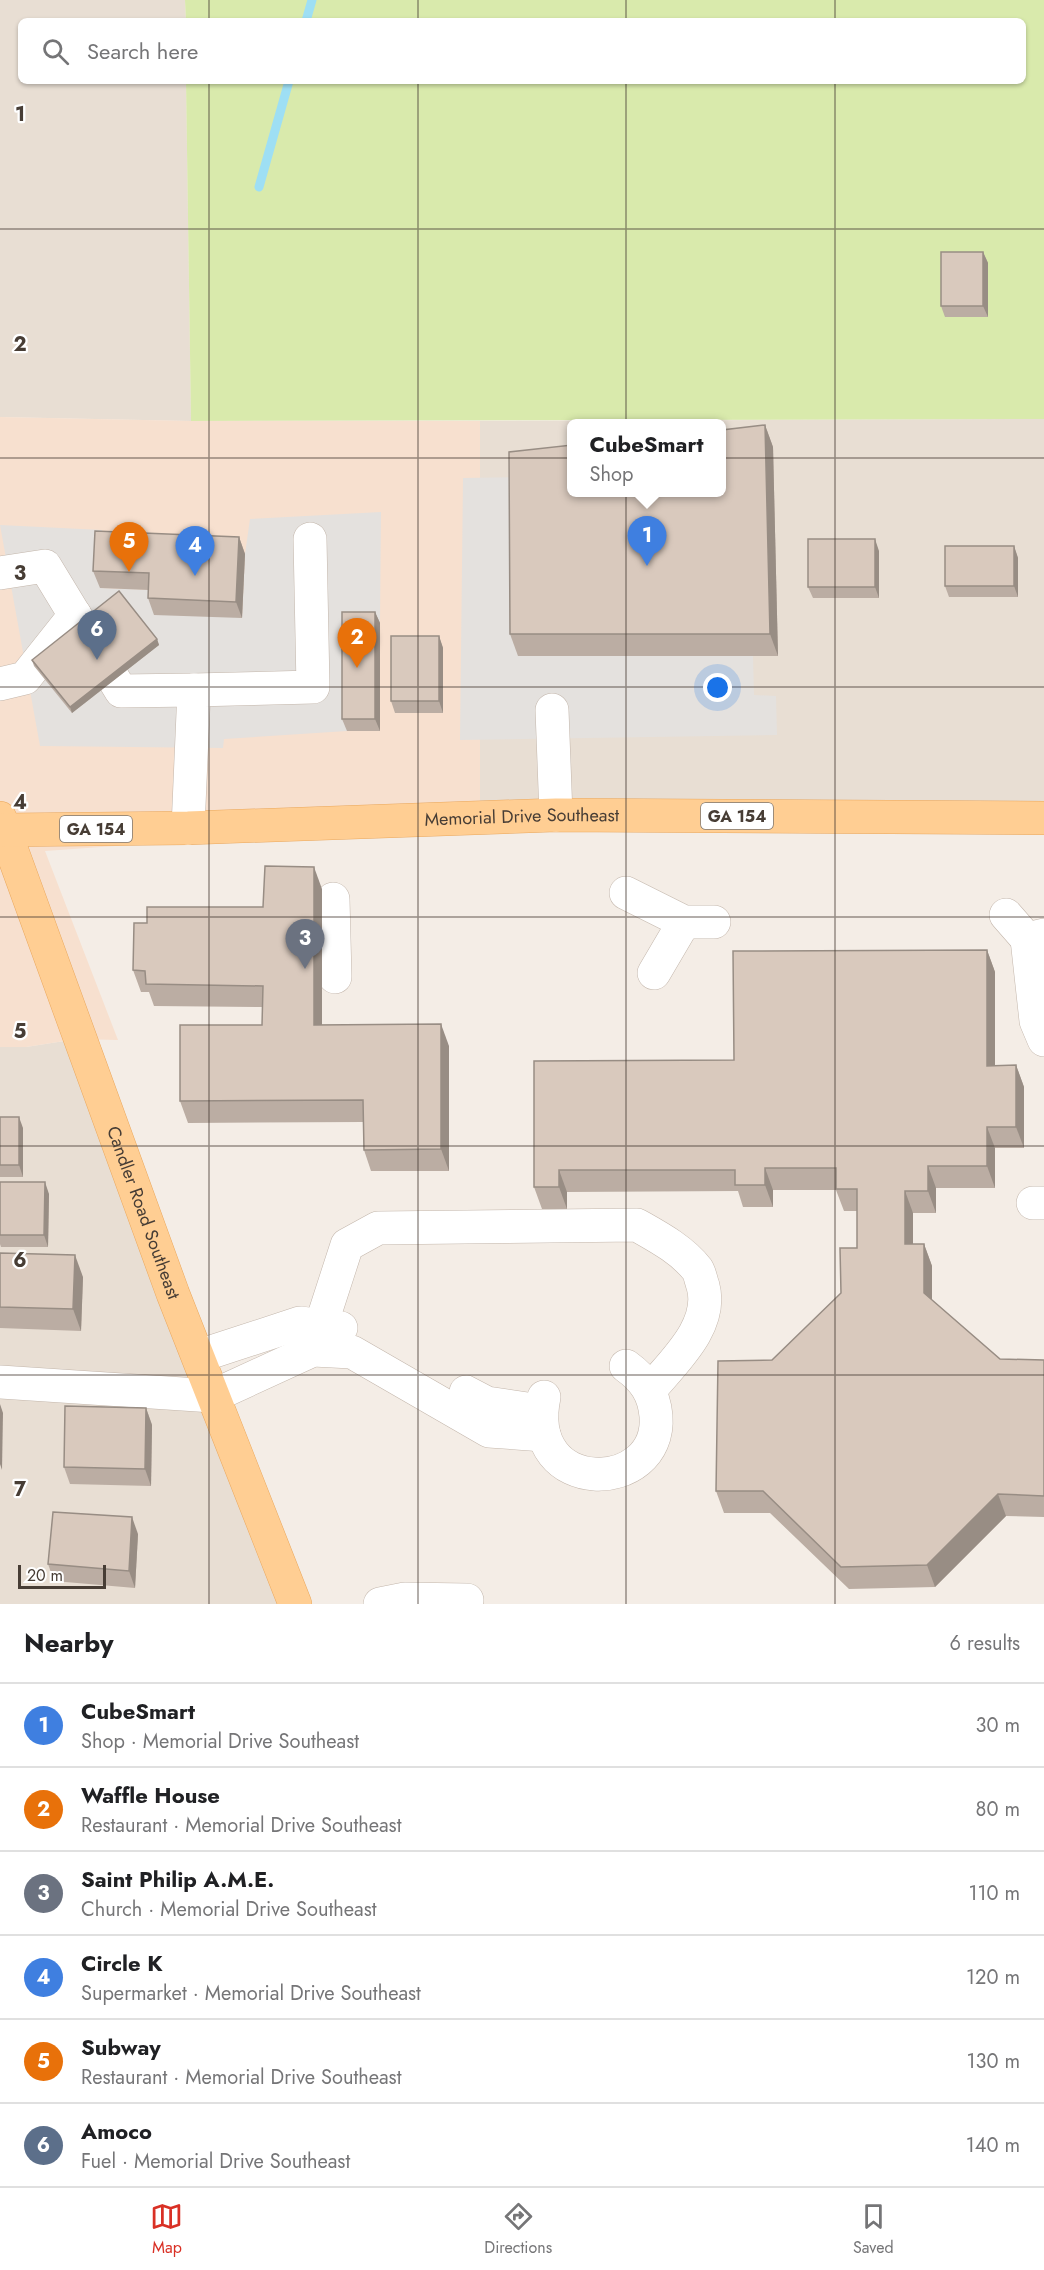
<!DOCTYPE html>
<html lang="en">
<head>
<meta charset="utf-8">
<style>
	:root { --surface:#fff; --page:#f2f2f2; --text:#202124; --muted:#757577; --line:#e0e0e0; --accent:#d93025 }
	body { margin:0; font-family:Jost,sans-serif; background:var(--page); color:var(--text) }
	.scale { position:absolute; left:18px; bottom:15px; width:88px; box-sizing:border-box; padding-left:6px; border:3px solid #473d35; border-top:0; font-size:16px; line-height:21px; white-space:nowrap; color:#473d35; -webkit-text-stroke:4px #fff; paint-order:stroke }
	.you { position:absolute; left:718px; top:688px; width:21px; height:21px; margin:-15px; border:4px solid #fff; border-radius:50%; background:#1a73e8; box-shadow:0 0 0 9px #1a73e833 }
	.badge { display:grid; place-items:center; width:39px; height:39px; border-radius:50%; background:var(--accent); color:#fff; font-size:20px; font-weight:700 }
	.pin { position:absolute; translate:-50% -50px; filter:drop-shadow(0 2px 3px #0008) }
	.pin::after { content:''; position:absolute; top:32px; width:21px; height:18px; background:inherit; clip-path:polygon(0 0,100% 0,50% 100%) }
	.popup { position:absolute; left:567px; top:419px; width:159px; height:78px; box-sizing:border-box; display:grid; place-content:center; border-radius:9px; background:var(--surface); filter:drop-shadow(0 2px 4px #0005); font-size:20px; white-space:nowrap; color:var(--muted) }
	.popup b { font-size:22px; color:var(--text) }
	.popup::after { content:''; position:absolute; left:50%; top:100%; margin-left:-12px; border:12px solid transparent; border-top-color:var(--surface) }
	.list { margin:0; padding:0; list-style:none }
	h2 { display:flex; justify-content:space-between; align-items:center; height:78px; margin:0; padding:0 24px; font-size:26px }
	h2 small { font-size:20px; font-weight:400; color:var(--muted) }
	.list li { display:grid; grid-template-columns:39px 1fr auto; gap:18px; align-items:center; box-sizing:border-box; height:84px; padding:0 24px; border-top:2px solid var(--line) }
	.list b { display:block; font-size:22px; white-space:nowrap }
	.list p { margin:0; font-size:20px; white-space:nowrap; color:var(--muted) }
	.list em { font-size:20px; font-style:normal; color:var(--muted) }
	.icon { flex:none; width:33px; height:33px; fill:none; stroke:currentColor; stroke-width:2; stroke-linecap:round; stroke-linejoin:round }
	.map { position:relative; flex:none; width:1044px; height:1604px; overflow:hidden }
	.search { position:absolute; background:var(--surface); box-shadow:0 2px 4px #0004; left:18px; right:18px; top:18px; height:66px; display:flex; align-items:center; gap:15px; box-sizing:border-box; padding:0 21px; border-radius:9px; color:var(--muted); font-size:22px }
	.sheet { height:582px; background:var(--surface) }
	nav { display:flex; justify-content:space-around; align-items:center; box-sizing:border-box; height:84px; border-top:2px solid var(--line); background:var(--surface); font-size:16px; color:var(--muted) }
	nav a { display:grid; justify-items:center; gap:3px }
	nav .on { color:var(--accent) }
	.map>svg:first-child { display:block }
	.residential { fill:#e8ded3; fill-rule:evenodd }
	.commercial { fill:#f7e0cf }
	.green { fill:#d9eaac }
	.parking { fill:#e4e1de }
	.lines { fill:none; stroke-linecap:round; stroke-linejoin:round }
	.stream { stroke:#9edff4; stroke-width:9 }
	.minor-casing { stroke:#c3b6ab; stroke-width:34 }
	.major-casing { stroke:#eaa85e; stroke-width:34 }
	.minor { stroke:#fff; stroke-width:33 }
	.major { stroke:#ffce93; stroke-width:33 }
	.wall { fill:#bbada3 }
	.shaded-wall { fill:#988d84 }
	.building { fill:#d9c9bd; stroke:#988d84; stroke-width:1.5 }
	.grid { fill:none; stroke:#473d35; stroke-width:1.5; stroke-opacity:0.55 }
	.labels { text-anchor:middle; stroke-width:4.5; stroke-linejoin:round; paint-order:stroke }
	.shield { fill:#fff; stroke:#7e7772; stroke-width:1.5 }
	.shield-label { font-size:16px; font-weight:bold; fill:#473d35 }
	.street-label { font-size:18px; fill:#473d35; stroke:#fff }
	.grid-label { font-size:20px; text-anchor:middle; font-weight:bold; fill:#473d35; stroke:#fff; stroke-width:4.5; stroke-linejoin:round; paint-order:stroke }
</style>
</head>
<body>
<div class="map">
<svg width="1044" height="1604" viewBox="0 0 1044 1604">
	<rect width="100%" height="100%" fill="#f4ede6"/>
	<g class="residential">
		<path d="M0,0H185L186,21H21V81H186L191,421L0,417Z"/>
		<path d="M1044,419V809L480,820V421ZM572,424H722V492H572Z"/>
		<path d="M77,1039L302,1604H0V1047H26Z"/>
	</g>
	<path class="commercial" d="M0,417L191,421H480V820L45,851L118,1040L77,1039L26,1047H0Z"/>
	<path class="green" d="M185,0H1044V419L191,421L186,81H1023V21H186Z"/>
	<g class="parking">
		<path d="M517,477L518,655L753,656L754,695L776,696L777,735L460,740L463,478Z"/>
		<path d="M381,512L380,623L347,624V731L224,739L223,748L40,746L0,525L102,530L100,588L156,590L242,618L245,554L250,519Z"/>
	</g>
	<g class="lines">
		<g class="stream">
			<path d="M306,21L312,0"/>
			<path d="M259,187L289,81"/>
		</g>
		<defs>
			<g id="minor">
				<path d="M0,573L45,566L121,691L194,690"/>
				<path d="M0,684L25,678L75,615"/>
				<path d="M552,710L556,815"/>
				<path d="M188,828L194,690L313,687L310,539"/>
				<path d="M626,893L684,922H714"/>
				<path d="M333,899L335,977"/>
				<path d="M1006,915L1027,939L1044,935"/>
				<path d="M1027,939L1036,1021L1044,1040"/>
				<path d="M654,973L684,922"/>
				<path d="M1033,1203H1044"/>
				<path d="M313,1350L347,1245L378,1228L637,1225C658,1237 681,1249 697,1269C700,1273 701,1281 703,1286C714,1326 673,1362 650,1390"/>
				<path d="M199,1356L300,1323L341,1328"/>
				<path d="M0,1382L213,1396L313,1350L352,1352L489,1431L544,1435"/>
				<path d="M466,1392L487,1403L534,1410L541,1413"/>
				<path d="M544,1397C523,1498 662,1495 656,1416C654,1393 644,1379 626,1366"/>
				<path d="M380,1604L405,1599L467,1600"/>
			</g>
			<g id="major">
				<path id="s1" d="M0,818L173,1294L295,1604"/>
				<path id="s2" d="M0,830L188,828L556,815L1044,818"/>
			</g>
		</defs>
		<use href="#minor" class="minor-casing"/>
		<use href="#major" class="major-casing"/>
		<use href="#minor" class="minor"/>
		<use href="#major" class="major"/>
	</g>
	<g class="wall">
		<path d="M983,252L988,263V317H945L941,306Z"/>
		<path d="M765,425L773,447L778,656H518L510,634Z"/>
		<path d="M239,537L245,554L242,618L154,615L148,598L149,590L100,588L93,571Z"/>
		<path d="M1014,546L1018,558V597H949L945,586Z"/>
		<path d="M879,551V598H813L808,587Z"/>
		<path d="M375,612L380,623V731H347L342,719Z"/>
		<path d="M439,636L443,648V713H395L391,701Z"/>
		<path d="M157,639L159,645L72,713L34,666L32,660Z"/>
		<path d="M322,889V1025L449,1046V1171H371L364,1150L363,1122L188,1123L180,1101L262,1025L263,1007L154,1006L149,992H141L133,970L147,923L263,907Z"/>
		<path d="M987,950L995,972V1065H1016L1024,1087V1148H995V1188H936V1213H913V1244H924L932,1266V1300L1000,1359L1044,1360V1517L1006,1516L935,1587L849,1589L770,1513H724L716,1491L772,1360L841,1293L857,1248V1211H844L836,1190H773V1207H743L738,1191L567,1192V1209H542L534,1187V1061L734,1060Z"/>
		<path d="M0,1117L23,1128V1177H0Z"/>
		<path d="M0,1182L49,1194L48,1247H1L0,1244Z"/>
		<path d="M0,1253L83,1277L81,1331L0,1328Z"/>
		<path d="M146,1408L152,1425L151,1486L70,1484L64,1467Z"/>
		<path d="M138,1534L135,1588L54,1581L48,1564Z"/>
	</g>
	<g class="shaded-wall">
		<path d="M983,252L988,263V317L983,306Z"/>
		<path d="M765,425L773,447L778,656L770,634Z"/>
		<path d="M239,537L245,554L242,618L236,602Z"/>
		<path d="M875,539L879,551V598L875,587Z"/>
		<path d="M1014,546L1018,558V597L1014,586Z"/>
		<path d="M375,612L380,623V731L375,719Z"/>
		<path d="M439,636L443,648V713L439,701Z"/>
		<path d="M157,639L159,645L72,713L70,707Z"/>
		<path d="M314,867L322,889V1046L314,1025Z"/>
		<path d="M987,950L995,972V1087L987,1066Z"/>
		<path d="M441,1024L449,1046V1171L441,1149Z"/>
		<path d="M1016,1065L1024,1087V1148L1016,1127Z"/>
		<path d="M19,1117L23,1128V1177L19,1165Z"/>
		<path d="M987,1127L995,1148V1188L987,1166Z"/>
		<path d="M928,1166L936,1188V1213L928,1191Z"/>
		<path d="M765,1168L773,1190V1207L765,1185Z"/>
		<path d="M559,1170L567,1192V1209L559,1187Z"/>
		<path d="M45,1182L49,1194L48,1247L44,1235Z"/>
		<path d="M905,1191L913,1213V1266L905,1244Z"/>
		<path d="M924,1244L932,1266V1314L924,1293Z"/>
		<path d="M75,1255L83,1277L81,1331L73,1309Z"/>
		<path d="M0,1404L3,1413L2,1470L0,1464Z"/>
		<path d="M146,1408L152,1425L151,1486L145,1469Z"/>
		<path d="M998,1494L1006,1516L935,1587L927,1565Z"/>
		<path d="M132,1517L138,1534L135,1588L129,1571Z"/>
	</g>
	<g class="building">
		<rect x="941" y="252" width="42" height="54"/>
		<path d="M765,425L770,634H510L509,452L572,445V492H722V430Z"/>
		<path d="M95,531L239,537L236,602L148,598L149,573L93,571Z"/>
		<rect x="808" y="539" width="67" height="48"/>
		<rect x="945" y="546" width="69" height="40"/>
		<path d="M119,591L157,639L70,707L32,660Z"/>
		<rect x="342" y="612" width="33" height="107"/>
		<rect x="391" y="636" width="48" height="65"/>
		<path d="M265,866L314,867V1025L441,1024V1149L364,1150L363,1100L180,1101V1025H262L263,986L146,984L145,971L133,970L134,923H147V907H263Z"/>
		<path d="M987,950V1066L1016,1065V1127H987V1166H928V1191H905V1244H924V1293L1000,1359L1044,1360V1496L998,1494L927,1565L841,1567L763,1491H716L718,1361L772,1360L841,1293L840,1248H857V1189H836V1168H765V1185H735V1170H559V1187H534V1061L734,1060L733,951Z"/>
		<rect x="0" y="1117" width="19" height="48"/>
		<path d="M0,1182H45L44,1235H0Z"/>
		<path d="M0,1253L75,1255L73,1309L0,1307Z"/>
		<path d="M65,1406L146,1408L145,1469L64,1467Z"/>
		<path d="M53,1512L132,1517L129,1571L48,1564Z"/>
	</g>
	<path class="grid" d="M209,0V21M418,0V21M626,0V21M835,0V21M209,81V1604M418,81V1604M626,81V1604M835,81V1604M0,229H1044M0,458H1044M0,687H1044M0,917H1044M0,1146H1044M0,1375H1044"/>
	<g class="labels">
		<g class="shield">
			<rect x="701" y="803" width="72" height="26" rx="4.5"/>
			<rect x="60" y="816" width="72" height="26" rx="4.5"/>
		</g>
		<g class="shield-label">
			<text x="737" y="822">GA 154</text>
			<text x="96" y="835">GA 154</text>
		</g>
		<g class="street-label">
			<text dy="6" stroke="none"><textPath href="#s2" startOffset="522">Memorial Drive Southeast</textPath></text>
			<text dy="6" stroke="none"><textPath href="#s1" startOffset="420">Candler Road Southeast</textPath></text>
		</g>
	</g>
	<g class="grid-label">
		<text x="20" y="121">1</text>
		<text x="20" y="351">2</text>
		<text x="20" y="580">3</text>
		<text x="20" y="809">4</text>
		<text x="20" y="1038">5</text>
		<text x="20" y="1267">6</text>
		<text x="20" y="1496">7</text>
	</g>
</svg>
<div class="scale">20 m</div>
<div class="you"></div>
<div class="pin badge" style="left:647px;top:566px;background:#3f7fe0">1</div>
<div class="popup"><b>CubeSmart</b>Shop</div>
<div class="pin badge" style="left:357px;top:668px;background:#e8710a">2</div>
<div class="pin badge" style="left:305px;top:969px;background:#6b7280">3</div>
<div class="pin badge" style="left:195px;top:576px;background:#3f7fe0">4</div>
<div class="pin badge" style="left:129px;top:572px;background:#e8710a">5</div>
<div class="pin badge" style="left:97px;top:660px;background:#5c6f8a">6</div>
<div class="search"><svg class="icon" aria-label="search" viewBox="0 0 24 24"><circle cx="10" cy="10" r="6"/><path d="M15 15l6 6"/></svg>Search here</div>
</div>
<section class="sheet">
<h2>Nearby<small>6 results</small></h2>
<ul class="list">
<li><span class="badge" style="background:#3f7fe0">1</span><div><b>CubeSmart</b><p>Shop · Memorial Drive Southeast</p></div><em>30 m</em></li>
<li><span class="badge" style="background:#e8710a">2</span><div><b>Waffle House</b><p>Restaurant · Memorial Drive Southeast</p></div><em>80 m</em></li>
<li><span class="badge" style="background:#6b7280">3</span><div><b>Saint Philip A.M.E.</b><p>Church · Memorial Drive Southeast</p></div><em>110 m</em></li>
<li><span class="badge" style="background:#3f7fe0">4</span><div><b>Circle K</b><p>Supermarket · Memorial Drive Southeast</p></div><em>120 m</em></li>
<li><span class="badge" style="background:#e8710a">5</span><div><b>Subway</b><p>Restaurant · Memorial Drive Southeast</p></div><em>130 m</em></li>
<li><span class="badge" style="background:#5c6f8a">6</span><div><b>Amoco</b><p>Fuel · Memorial Drive Southeast</p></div><em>140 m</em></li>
</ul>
</section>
<nav>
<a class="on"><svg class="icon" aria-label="map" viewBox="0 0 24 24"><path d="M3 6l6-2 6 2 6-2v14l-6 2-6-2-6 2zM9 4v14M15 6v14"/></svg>Map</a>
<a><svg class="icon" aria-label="directions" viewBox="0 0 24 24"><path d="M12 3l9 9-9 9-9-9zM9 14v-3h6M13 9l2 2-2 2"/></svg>Directions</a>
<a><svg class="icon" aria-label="saved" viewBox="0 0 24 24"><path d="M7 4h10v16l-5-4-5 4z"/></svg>Saved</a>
</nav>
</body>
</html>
